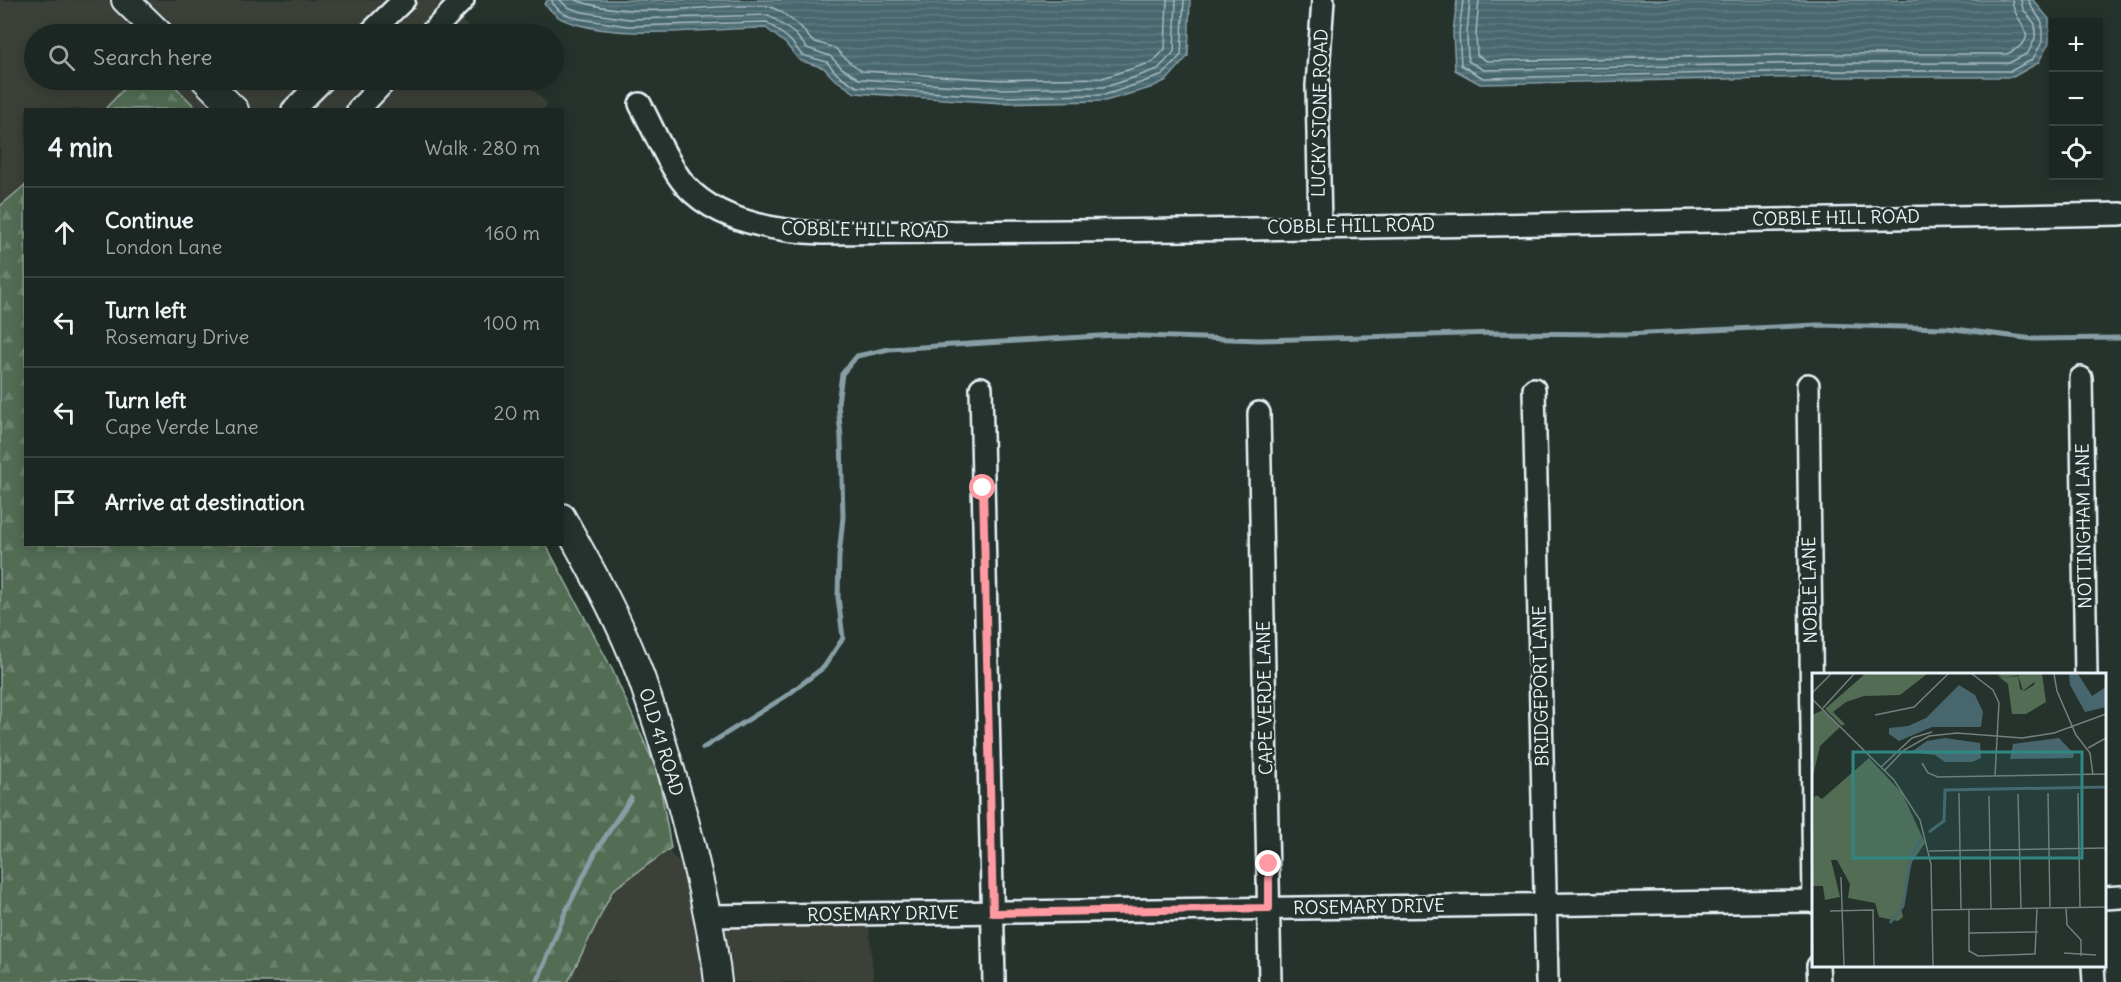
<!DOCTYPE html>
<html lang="en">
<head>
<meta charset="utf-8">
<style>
	:root { --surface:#1c2622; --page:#252e2a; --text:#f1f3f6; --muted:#a0a5a5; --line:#3a4340 }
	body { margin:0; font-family:Delius,sans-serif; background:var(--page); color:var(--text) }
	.controls { position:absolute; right:18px; top:18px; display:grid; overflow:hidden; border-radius:0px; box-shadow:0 3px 15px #0003 }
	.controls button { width:54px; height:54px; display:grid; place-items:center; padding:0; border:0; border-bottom:2px solid var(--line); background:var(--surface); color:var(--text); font:30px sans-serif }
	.stop { position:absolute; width:18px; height:18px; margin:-14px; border:4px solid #ff9aa2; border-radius:50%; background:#fff }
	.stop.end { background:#ff9aa2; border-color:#fff; box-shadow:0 2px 6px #0008 }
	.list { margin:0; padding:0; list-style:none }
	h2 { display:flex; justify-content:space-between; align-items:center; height:78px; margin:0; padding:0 24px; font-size:26px }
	h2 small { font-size:20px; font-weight:400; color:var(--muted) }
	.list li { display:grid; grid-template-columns:39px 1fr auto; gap:18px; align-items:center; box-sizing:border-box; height:90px; padding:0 24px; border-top:2px solid var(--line) }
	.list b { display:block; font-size:22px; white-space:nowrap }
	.list p { margin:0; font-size:20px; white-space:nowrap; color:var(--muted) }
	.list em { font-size:20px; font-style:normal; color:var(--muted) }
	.icon { flex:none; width:33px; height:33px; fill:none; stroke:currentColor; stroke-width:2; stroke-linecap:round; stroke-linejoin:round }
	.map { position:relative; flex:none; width:2121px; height:982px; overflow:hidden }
	.search { position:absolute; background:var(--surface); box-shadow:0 3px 15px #0003; left:24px; top:24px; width:540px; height:66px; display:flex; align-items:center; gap:15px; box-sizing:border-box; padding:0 21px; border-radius:33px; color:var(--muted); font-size:22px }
	.panel { position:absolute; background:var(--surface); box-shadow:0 3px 15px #0003; left:24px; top:108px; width:540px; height:438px; border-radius:0px }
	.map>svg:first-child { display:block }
	.built { fill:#3a3f39 }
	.forest { fill:url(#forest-firs); stroke:#9dafa6; stroke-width:1.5 }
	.water { fill:url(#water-rules); stroke:#879ea5; stroke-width:1.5 }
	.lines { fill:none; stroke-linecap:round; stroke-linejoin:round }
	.shore { stroke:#a8b9c0; stroke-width:1.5 }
	.stream { stroke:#879ea5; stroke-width:5 }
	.minor-casing { stroke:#e8f1f8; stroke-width:26 }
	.tertiary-casing { stroke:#e8f1f8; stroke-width:30 }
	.minor { stroke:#26332d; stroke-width:21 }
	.tertiary { stroke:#26332d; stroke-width:26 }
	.route { stroke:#ff9aa2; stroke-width:8 }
	.labels { text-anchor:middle; stroke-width:5; stroke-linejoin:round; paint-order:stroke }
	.street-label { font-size:18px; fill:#e8f1f8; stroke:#26332d }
	.inset-river { fill:none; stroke:#47666d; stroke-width:3 }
	.inset-road { fill:none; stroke:#747f7e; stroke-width:1.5 }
	.view { fill:#308883; fill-opacity:0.15; stroke:#308883; stroke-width:3 }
	.inset-edge { fill:none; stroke:#e8f1f8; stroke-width:3 }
</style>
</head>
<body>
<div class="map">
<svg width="2121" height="982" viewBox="0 0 2121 982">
	<defs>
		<pattern id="forest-firs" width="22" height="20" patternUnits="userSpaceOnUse" patternTransform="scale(1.5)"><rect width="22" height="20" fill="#526d54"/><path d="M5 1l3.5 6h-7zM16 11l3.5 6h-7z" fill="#6b826d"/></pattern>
		<pattern id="water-rules" width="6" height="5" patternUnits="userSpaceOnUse" patternTransform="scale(1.5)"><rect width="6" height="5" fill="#47666d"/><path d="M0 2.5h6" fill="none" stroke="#627c83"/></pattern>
	</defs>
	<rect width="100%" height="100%" fill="#26332d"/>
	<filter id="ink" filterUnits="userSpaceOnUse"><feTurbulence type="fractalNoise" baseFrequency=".0167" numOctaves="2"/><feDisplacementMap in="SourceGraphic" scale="12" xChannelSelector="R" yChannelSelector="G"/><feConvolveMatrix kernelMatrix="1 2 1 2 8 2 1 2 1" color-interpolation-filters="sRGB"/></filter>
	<g filter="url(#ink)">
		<g class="built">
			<path d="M0,0H111L145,34H34V80H132L105,109L26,110L25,185L0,206Z"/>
			<path d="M139,0H440L476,34H174Z"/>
			<path d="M169,80H190L220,109H197Z"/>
			<path d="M219,80H523L548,104L542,110L249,109Z"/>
			<path d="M668,850L687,871L708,982H568L613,890Z"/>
			<path d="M714,901L732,920L868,915L874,982H727Z"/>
		</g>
		<g class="forest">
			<path d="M132,80H169L197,109H105Z"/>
			<path d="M25,185L26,544L546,545L612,669L658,773L671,848L613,890L568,982H0V206Z"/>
		</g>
		<g class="water">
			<path d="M548,0H1190L1188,56L1167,80L1150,88L1105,101L1002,103L855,93L833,78L824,68L799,60L786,44L766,28C708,28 614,42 562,19C555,16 550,9 544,4Z"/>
			<path d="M1457,0H2033L2049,19V43L2038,63L2013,77H1823L1480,84L1455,70L1453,32Z"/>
		</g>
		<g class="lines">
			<g class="shore">
				<path d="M552,0L553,4L562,13L580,19L628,26L767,22L790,40L802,55L827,62L837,74L857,87L1002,97L1104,95L1117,91L1163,75L1181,55L1184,0"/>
				<path d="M560,0L567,7L582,12L629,19L769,15L795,34L807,48L830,56L842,68L859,79L1002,89L1103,87L1115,84L1158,69L1174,52L1176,0"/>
				<path d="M575,0C632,21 708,3 768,6L780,11L801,27L812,41L835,48L848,61L862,71L1001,80L1102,78L1153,62L1165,49L1167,0"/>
				<path d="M1463,0L1459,33L1461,65L1483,78L1823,71H2011L2033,59L2042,42V22L2030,5L2029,0"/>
				<path d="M1470,0L1467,33L1468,61L1484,70L1823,63H2009L2028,53L2035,39V24L2023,9L2021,0"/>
				<path d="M1479,0L1476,33L1477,55L1487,61L1823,54H2007C2047,35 2013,25 2012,0"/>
			</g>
			<g class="stream">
				<path d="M703,748L786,696L824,667L843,638L838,597L839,556L843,517L841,438L838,403L842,374L857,356L889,349L1116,335L1259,340L1495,333L1626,334L1817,325L1947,328L2033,339L2121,338"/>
				<path d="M537,982L565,913L596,851L631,798"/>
			</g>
			<defs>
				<g id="minor">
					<path d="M369,34L404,0"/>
					<path d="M430,34L463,0"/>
					<path d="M640,104C653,128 668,165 685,185C718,222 775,231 822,233L1192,230L2121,214"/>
					<path d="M293,110L323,80"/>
					<path d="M358,110L386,80"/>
					<path d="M1320,227L1317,86L1323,0"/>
					<path d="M2081,378L2086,674"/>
					<path d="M1808,385L1814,902"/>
					<path d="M981,388L994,982"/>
					<path d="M1534,389L1547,982"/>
					<path d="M1259,413L1270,982"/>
					<path d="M2104,898L2121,897"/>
					<path d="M708,916L1814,901"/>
					<path d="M1818,966L1819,982"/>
					<path d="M2093,966L2094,982"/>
				</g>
				<g id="tertiary">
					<path d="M125,0L160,34"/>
					<path d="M205,80L235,110"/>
					<path d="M562,517C591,569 621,622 641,677C660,731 677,787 691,843C702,890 713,935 718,982"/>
				</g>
			</defs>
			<use href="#minor" class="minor-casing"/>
			<use href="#tertiary" class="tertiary-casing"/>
			<use href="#minor" class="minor"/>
			<use href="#tertiary" class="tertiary"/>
		</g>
	</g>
	<g class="lines" filter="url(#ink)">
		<path class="route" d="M983,488L993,913L1269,908V864"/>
	</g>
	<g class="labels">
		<g class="street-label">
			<text transform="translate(1320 113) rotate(-89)" y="6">LUCKY STONE ROAD</text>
			<text transform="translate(1836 218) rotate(-1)" y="6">COBBLE HILL ROAD</text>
			<text transform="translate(1351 226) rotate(-1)" y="6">COBBLE HILL ROAD</text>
			<text transform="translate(865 230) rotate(1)" y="6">COBBLE HILL ROAD</text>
			<text transform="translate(2084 526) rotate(-91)" y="6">NOTTINGHAM LANE</text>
			<text transform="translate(1810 590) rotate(-91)" y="6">NOBLE LANE</text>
			<text transform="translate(1541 686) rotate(-91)" y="6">BRIDGEPORT LANE</text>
			<text transform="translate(1265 698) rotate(-91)" y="6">CAPE VERDE LANE</text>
			<text transform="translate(661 742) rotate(73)" y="6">OLD 41 ROAD</text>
			<text transform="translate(1369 907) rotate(-1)" y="6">ROSEMARY DRIVE</text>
			<text transform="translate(883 914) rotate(-1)" y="6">ROSEMARY DRIVE</text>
		</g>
	</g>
	<g transform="translate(1812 673)">
		<rect width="294" height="294" fill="#26332d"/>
		<path d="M53,1H115L88,22L52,23L34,29L21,39L33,51L30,53L13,36ZM184,1L192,5L206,3L208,16L212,18L222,12L225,1H230L234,29L214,41H200L196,11ZM11,37L28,54L8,73L0,107V42ZM57,85L90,120L113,170L100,189L89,235L91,244L86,248L67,244L63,230L36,225L38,211L25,187H19L28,224L13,227L11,213H1L2,125L4,122L10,126Z" fill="#526d54"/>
		<path d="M186,1H225V7L211,18L206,2L192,5Z" fill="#526d54"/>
		<path d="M257,1H266L280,23L294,14V34L273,39L258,12ZM147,12L163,22L171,39L169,54H120L87,68L77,61V55L96,53L114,45ZM133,65L168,70L169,85L160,89H133L123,82L99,79L115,68ZM247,65L262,81L261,85L198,86L201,71Z" fill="#47666d"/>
		<path class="inset-river" d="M117,159L132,148L133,117L294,114M78,250L91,233L99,184L109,165"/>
		<path class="inset-road" d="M160,1L181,17L187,30L183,103M242,1L245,18L264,62L278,80L281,102M0,20L19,1M0,26L82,107L108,147L119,191L121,293M11,35L42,1M63,42L102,34L136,1M276,75L294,65M110,90L116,100L126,104L294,101M69,94L100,65L120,59M73,97L92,77L117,63L145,60L210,65L242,60L294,41M147,120L149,236M236,120L238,234M266,120L268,234M206,121L209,235M177,123L179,236M117,178L294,175M29,204L32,293M0,234L1,293M254,234L255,252L269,267V283M157,236V278L166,283L223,281L225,235M120,237L294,234M18,238L61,237L62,293M157,260L226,259M252,280L284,282"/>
		<path class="view" d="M41,79H270V185H41Z"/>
		<rect width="294" height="294" class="inset-edge"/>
	</g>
</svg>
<div class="controls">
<button>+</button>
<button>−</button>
<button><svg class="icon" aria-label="locate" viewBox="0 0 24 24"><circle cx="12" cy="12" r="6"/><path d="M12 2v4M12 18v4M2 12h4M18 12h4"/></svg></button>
</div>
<div class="stop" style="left:983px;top:488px"></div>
<div class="stop end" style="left:1269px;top:864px"></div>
<div class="search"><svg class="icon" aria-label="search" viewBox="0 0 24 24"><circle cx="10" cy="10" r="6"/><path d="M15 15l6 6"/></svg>Search here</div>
<section class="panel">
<h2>4 min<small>Walk · 280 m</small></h2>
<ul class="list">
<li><svg class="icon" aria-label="ahead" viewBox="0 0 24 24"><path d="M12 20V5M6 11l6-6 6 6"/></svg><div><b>Continue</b><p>London Lane</p></div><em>160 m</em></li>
<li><svg class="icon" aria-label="left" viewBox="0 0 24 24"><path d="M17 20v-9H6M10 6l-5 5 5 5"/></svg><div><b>Turn left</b><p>Rosemary Drive</p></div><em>100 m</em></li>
<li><svg class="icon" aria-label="left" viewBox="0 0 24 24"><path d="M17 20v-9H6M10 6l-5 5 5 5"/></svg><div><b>Turn left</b><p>Cape Verde Lane</p></div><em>20 m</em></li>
<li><svg class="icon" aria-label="arrive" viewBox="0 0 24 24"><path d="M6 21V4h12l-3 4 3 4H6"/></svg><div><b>Arrive at destination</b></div></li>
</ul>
</section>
</div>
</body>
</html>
